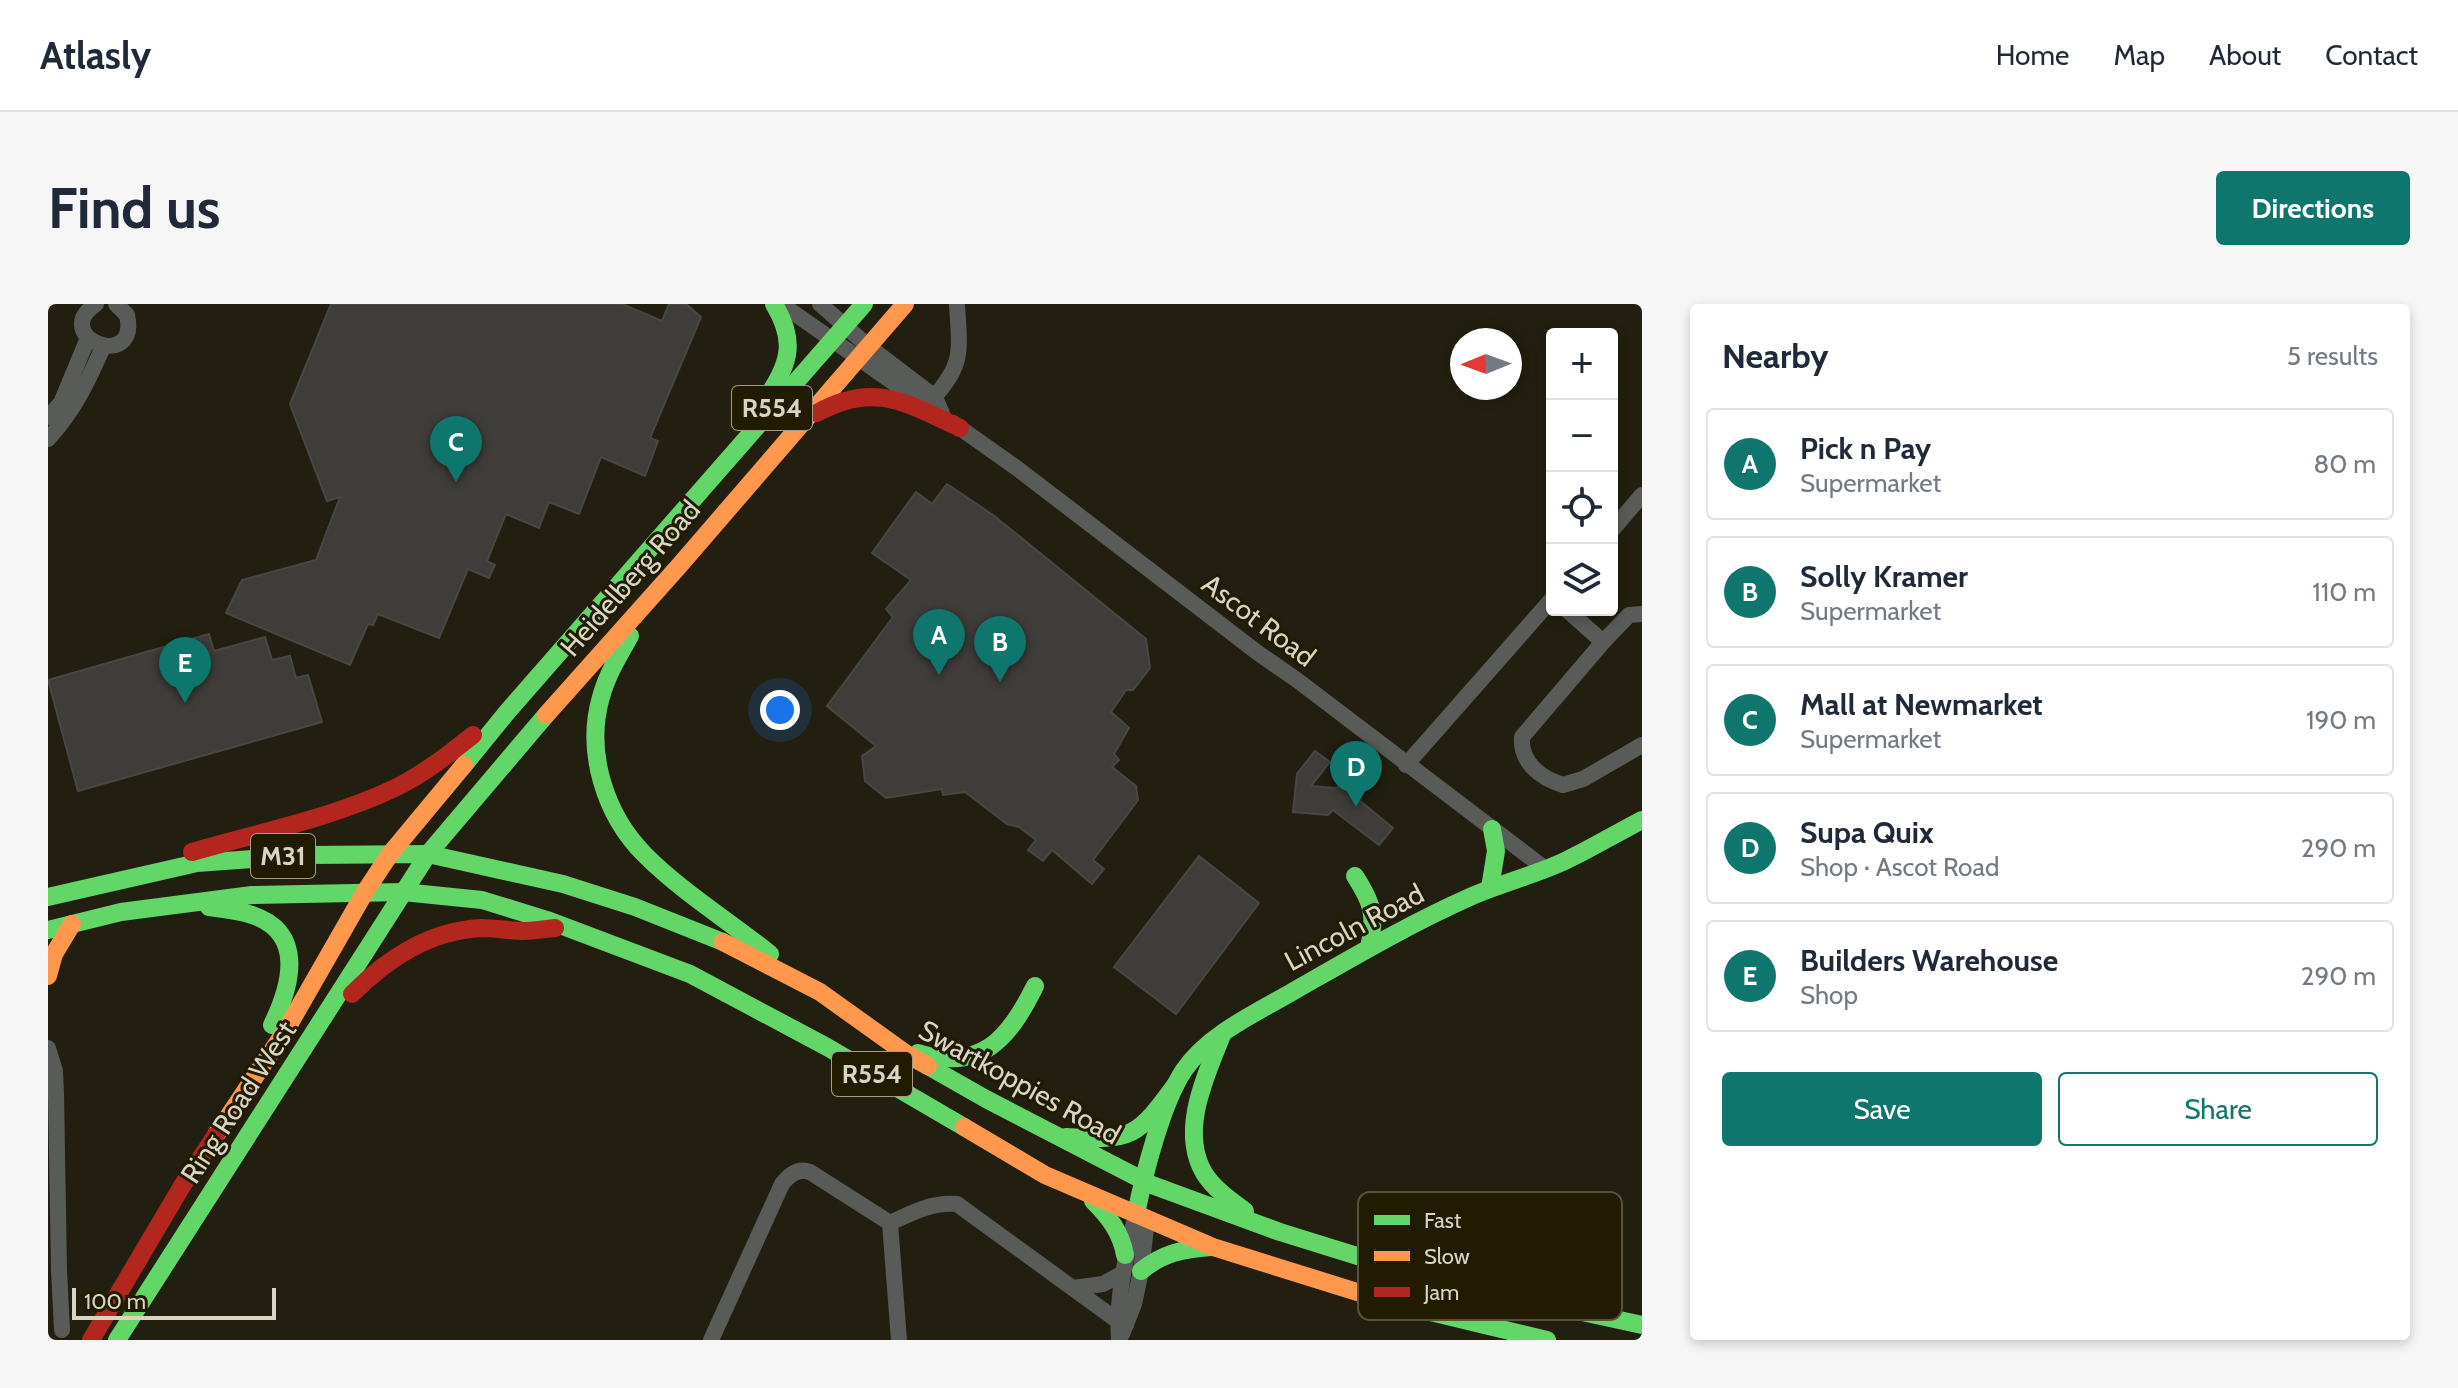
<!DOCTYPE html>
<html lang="en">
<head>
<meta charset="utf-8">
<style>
	:root { --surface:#fff; --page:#f6f6f7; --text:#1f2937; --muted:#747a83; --line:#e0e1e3; --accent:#0f766e }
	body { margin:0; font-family:Cabin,sans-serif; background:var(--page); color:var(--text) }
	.controls { position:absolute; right:24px; top:24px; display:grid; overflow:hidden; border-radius:8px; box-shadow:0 4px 12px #0003 }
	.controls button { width:72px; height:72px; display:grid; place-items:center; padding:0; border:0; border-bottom:2px solid var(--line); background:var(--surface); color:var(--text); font:40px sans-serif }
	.compass { position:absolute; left:1402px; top:24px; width:72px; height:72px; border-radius:50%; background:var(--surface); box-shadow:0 4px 12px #0003; rotate:269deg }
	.scale { position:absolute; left:24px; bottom:20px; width:204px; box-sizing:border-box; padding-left:8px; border:4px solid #d8d5c5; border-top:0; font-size:22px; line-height:28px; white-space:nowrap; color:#d8d5c5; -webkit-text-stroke:6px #211b01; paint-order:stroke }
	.you { position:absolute; left:732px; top:406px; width:28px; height:28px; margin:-20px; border:6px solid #fff; border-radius:50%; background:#1a73e8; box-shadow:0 0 0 12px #1a73e833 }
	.badge { display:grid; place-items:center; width:52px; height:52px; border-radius:50%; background:var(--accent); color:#fff; font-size:26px; font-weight:700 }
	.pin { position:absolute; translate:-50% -66px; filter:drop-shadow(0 2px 4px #0008) }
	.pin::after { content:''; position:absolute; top:42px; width:28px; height:24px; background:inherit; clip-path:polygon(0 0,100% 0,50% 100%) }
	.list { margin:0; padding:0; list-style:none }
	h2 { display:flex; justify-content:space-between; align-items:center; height:104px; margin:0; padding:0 32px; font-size:34px }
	h2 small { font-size:26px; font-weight:400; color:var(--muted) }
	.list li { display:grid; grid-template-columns:52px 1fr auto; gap:24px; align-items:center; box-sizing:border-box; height:112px; margin:0 16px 16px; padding:0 16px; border:2px solid var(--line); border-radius:8px }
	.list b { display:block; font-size:30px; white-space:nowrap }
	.list p { margin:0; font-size:26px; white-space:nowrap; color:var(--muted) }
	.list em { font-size:26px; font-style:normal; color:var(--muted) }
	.actions { display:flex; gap:16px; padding:24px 32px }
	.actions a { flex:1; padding:18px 0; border:2px solid var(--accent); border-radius:8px; text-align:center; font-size:28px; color:var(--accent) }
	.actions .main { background:var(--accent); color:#fff }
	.icon { flex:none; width:44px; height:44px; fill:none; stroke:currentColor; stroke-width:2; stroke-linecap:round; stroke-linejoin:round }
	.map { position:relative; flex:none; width:1594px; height:1036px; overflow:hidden; border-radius:8px }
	header { display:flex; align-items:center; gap:48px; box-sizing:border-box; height:112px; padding:0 40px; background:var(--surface); border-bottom:2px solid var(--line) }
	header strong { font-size:38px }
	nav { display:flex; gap:44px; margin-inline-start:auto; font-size:28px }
	.intro { display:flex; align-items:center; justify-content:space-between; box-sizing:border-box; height:192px; padding:0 48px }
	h1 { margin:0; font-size:56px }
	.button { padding:20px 36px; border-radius:8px; background:var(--accent); color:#fff; font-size:28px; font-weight:700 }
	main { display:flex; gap:48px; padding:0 48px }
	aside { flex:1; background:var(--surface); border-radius:8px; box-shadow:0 4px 12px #0003 }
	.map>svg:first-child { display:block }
	.building { fill:#3e3d3a; stroke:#494746; stroke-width:2 }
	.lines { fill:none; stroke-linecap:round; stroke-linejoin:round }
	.street { stroke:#585b58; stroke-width:16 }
	.fast { stroke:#63d668; stroke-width:18 }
	.slow { stroke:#ff974d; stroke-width:18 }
	.jam { stroke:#b3261e; stroke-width:18 }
	.labels { text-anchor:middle; stroke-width:6; stroke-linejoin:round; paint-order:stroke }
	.shield { fill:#211b01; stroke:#a19d8a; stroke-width:2 }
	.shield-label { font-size:26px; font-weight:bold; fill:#d8d5c5 }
	.street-label { font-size:28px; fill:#d8d5c5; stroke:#211b01 }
	.key { fill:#211b01; stroke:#58533c; stroke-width:2 }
	.key-label { font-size:22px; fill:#d8d5c5 }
</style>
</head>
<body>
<header>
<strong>Atlasly</strong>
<nav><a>Home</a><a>Map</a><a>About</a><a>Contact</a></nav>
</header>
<div class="intro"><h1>Find us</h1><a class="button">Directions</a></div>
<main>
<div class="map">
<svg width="1594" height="1036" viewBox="0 0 1594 1036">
	<rect width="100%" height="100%" fill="#221f10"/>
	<g class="building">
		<path d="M283,0H574L614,17L621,0H638L653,13L602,134L610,137L597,172L553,153L531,210L501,198L491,224L458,210L439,257L447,261L441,274L420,265L391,334L330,310L325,321L320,320L302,361L178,309L194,276L268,256L292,193L279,197L242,100Z"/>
		<path d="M899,180L945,211L1098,335L1102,364L1085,386H1078L1063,408L1081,424L1066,450L1071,456L1064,463L1088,482L1090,496L1045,556L1056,565L1044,580L1004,546L995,557L980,546L988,536L971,523L959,520L917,488L895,491L894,485L838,494L817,477L814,452L828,442L779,402L845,313L838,305L863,276L824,249L868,188L884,200Z"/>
		<path d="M161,330L166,347L217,333L224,356L242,352L248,374L260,371L274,418L30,487L0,376Z"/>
		<path d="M1267,447L1282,458L1263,482L1286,484L1294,482L1345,524L1331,541L1285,506L1280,511L1245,508L1249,470Z"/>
		<path d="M1151,552L1211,599L1128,710L1066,663Z"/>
	</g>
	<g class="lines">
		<g class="street">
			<path d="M48,0C0,33 92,69 79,11L68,0"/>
			<path d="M733,0L876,100"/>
			<path d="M772,0L820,42L887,93L895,112"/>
			<path d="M880,100C916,61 912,51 909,0"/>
			<path d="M0,113L13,99L40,34"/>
			<path d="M905,119L970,165L1210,349L1249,376L1495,563"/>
			<path d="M0,135C26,107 40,77 55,43"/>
			<path d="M1564,226L1594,191"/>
			<path d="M1519,306L1555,338"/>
			<path d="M1594,310L1581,311L1555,338L1474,433C1472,458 1492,474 1515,481L1535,475L1594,441"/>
			<path d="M1358,461L1504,295"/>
			<path d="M0,744L7,767L8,789L11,966L14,1026"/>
			<path d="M842,919C865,908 884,898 909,900L1070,1017L1078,1021"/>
			<path d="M842,919L851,1036"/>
			<path d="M1025,984L1055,980L1075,969"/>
			<path d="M1074,1030L1086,1000L1093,967L1099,915"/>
			<path d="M663,1036L734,880C741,871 750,863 762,868L842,919"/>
			<path d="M1071,1036C1068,992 1078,952 1088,910"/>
		</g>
		<g class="fast">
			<path d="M721,90C743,57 747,35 726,0"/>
			<path d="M582,332C571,351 559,371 553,393C537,448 557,511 597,551C634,588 681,617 722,650"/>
			<path d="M416,461L460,407L816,0"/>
			<path d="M1307,572C1325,600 1328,611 1321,644"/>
			<path d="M1442,584L1448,547L1444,525"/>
			<path d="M0,593L149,559L261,551L380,550L515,580L587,603L675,638"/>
			<path d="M161,603C175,605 190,606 204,611C258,629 243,682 224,721"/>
			<path d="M0,626L73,608L204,591L355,588L434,596L499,616L642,670L779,743L916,823"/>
			<path d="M1174,731C1158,772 1131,826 1156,869C1166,885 1182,896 1197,907"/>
			<path d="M870,749C933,768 961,735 987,682"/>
			<path d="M880,762L938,795L1104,881L1232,928L1348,964L1434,986L1594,1021"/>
			<path d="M1018,833C1085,837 1089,833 1128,780"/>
			<path d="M1045,897C1061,913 1073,928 1077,951"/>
			<path d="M1088,910C1096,870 1114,799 1136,766C1161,730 1208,709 1244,688C1302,655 1361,620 1422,593C1453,579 1488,571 1519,556C1544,544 1569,529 1594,516"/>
			<path d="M1093,967C1115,949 1135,945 1163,943"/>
			<path d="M1341,998L1499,1036"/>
			<path d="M69,1036L380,550L498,411"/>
		</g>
		<g class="slow">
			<path d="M498,411L631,262L857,0"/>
			<path d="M675,638L772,688L860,751L880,762"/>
			<path d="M0,672L6,650L24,620"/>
			<path d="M916,823L997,871L1165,943L1341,998"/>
			<path d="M168,831L238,726L317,588L342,550L416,461"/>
		</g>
		<g class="jam">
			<path d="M769,109C826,77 858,99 912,124"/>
			<path d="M144,548C212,528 285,514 349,483C377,469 401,450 425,431"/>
			<path d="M304,690C340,654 381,627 433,624C448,624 462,627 476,627C486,627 497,625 507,624"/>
			<path d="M43,1036L134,882L168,831"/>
		</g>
	</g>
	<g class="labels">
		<g class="shield">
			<rect x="684" y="82" width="80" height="44" rx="6"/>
			<rect x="203" y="530" width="64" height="44" rx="6"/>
			<rect x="784" y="748" width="80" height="44" rx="6"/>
		</g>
		<g class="shield-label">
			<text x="724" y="113">R554</text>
			<text x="235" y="561">M31</text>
			<text x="824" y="779">R554</text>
		</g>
		<g class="street-label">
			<text transform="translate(582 274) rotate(-49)" y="10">Heidelberg Road</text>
			<text transform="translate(1211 316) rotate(37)" y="10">Ascot Road</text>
			<text transform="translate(1306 623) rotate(-28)" y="10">Lincoln Road</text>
			<text transform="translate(972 778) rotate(29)" y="10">Swartkoppies Road</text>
			<text transform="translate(190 798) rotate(-57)" y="10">Ring Road West</text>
		</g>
	</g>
	<rect x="1310" y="888" width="264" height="128" rx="12" class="key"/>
	<rect x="1326" y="911" width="36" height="10" fill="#63d668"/>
	<rect x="1326" y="947" width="36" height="10" fill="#ff974d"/>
	<rect x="1326" y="983" width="36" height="10" fill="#b3261e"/>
	<g class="key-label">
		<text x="1376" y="924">Fast</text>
		<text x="1376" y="960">Slow</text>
		<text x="1376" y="996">Jam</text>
	</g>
</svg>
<div class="controls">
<button>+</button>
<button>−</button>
<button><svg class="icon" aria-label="locate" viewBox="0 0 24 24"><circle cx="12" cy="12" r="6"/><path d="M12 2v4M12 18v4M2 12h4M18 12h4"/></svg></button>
<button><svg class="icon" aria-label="layers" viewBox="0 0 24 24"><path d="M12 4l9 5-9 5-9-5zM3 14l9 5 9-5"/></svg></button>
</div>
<svg class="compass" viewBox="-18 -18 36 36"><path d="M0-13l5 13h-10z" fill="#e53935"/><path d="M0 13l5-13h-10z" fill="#747a83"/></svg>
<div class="scale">100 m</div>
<div class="you"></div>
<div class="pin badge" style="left:891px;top:371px">A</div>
<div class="pin badge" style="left:952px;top:378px">B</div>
<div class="pin badge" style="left:408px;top:178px">C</div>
<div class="pin badge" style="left:1308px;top:503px">D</div>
<div class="pin badge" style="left:137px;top:399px">E</div>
</div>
<aside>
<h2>Nearby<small>5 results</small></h2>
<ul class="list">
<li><span class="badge">A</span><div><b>Pick n Pay</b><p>Supermarket</p></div><em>80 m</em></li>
<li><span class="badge">B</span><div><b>Solly Kramer</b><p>Supermarket</p></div><em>110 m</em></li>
<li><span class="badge">C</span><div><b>Mall at Newmarket</b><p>Supermarket</p></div><em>190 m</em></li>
<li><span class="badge">D</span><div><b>Supa Quix</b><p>Shop · Ascot Road</p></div><em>290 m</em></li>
<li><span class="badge">E</span><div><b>Builders Warehouse</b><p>Shop</p></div><em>290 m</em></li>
</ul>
<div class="actions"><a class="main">Save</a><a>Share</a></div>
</aside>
</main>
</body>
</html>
